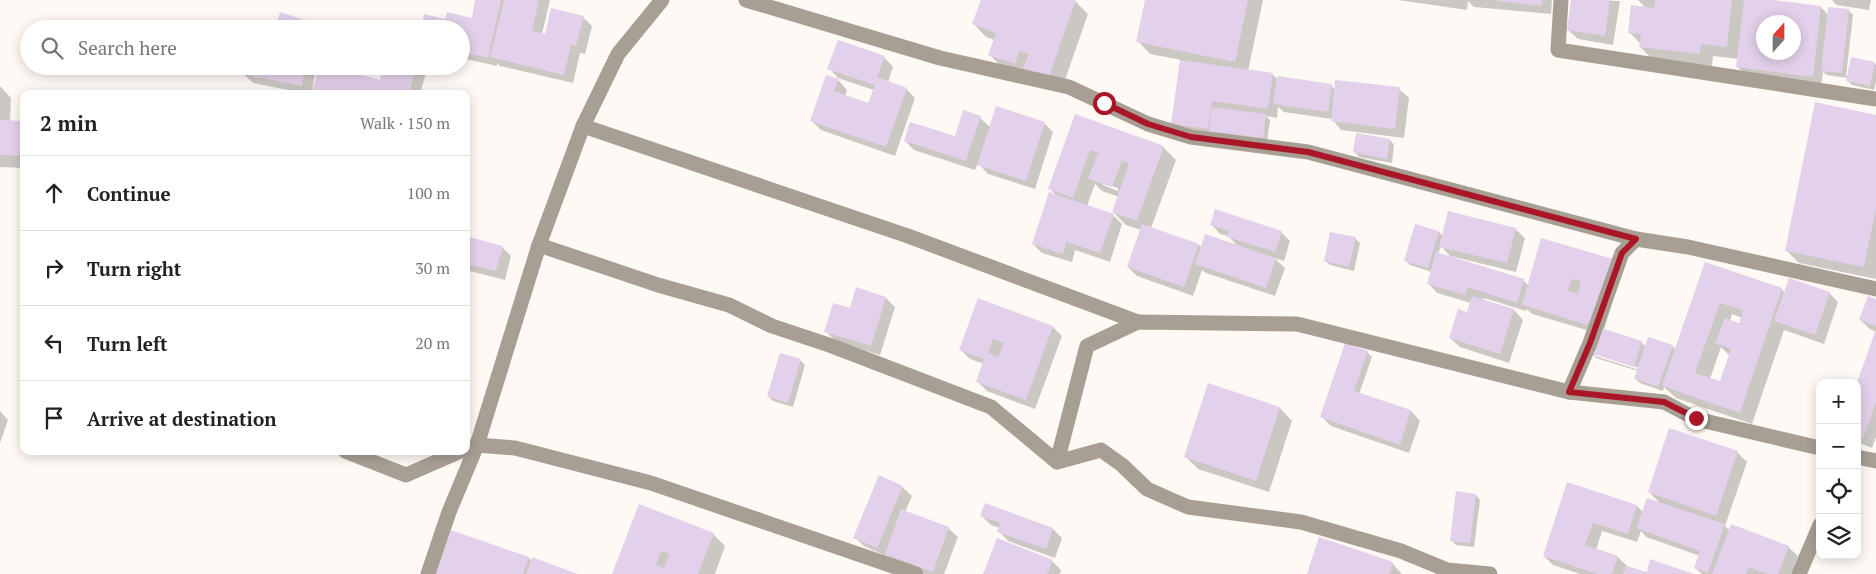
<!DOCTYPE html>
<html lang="en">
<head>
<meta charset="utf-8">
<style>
	:root { --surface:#fff; --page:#f2f2f2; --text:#222; --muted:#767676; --line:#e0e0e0 }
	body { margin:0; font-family:"PT Serif",serif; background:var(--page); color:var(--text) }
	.controls { position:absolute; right:15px; bottom:15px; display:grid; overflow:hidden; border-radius:10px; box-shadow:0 2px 12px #0003 }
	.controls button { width:45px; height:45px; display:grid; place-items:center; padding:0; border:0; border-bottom:1px solid var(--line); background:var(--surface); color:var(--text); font:25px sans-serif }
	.compass { position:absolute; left:1756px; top:15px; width:45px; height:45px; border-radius:50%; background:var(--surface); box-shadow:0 2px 12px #0003; rotate:21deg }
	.stop { position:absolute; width:15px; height:15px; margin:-11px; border:4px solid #aa1527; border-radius:50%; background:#fff }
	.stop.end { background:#aa1527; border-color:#fff; box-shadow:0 1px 5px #0008 }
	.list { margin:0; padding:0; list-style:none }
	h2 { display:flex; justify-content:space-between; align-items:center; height:65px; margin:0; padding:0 20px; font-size:21px }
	h2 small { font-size:16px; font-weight:400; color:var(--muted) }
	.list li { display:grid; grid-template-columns:32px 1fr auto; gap:15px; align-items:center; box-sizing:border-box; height:75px; padding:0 20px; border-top:1px solid var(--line) }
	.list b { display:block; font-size:19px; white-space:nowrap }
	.list em { font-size:16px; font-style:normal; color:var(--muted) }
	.icon { flex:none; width:28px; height:28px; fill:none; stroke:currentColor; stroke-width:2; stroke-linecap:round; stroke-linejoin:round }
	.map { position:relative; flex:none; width:1876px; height:574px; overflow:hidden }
	.search { position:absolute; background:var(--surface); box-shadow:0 2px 12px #0003; left:20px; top:20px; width:450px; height:55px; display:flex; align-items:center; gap:12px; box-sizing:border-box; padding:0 18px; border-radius:28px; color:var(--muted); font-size:19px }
	.panel { position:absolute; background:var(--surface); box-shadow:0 2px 12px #0003; left:20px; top:90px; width:450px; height:365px; border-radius:10px }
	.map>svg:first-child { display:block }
	.shadow { fill:#0003; fill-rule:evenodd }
	.building { fill:#e3d0ea; fill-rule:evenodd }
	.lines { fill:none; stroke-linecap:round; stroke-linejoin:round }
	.street { stroke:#a89f94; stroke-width:15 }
	.route { stroke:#aa1527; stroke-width:6 }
</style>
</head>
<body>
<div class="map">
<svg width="1876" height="574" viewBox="0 0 1876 574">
	<rect width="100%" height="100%" fill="#fef9f4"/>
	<g class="shadow">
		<path d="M477,0H550L542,34L546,36L583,17L592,26L585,54L580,53L573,83L500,66L497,63V66L461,58V29L446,20L473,19Z"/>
		<path d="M983,0H1071L1075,1L1088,14L1061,91L1002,67L989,54L995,40L986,37L974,24Z"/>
		<path d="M1147,0H1263L1248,71L1272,74L1278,80L1331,85L1335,90L1399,89L1409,98L1404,138L1341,130L1332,119L1284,112L1278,107L1277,118L1266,116L1270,120L1267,142L1181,132L1172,123L1181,60L1150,54L1138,41Z"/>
		<path d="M1398,0H1552L1551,14L1474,7L1468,1L1467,10Z"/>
		<path d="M1573,0L1620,1L1613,45L1578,39L1568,30Z"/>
		<path d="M1638,0H1765L1821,7L1828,15L1849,11L1853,15L1846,76L1875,64L1876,65V82L1874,90L1852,85L1847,80L1848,78L1827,75L1823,72L1821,86L1746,76L1737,66L1738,59L1713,56L1712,66L1653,60L1640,47L1641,44L1629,32L1646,8ZM1764,22H1794V52H1764Z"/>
		<path d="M1832,0H1871L1869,10L1836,5Z"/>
		<path d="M314,24L318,29H276Z"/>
		<path d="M884,57L893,67L888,82L906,89L915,98L895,156L821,130L811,120L838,80L847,90L845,96L869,105L874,90L838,78L829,68Z"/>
		<path d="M245,66H313L316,69L312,90L314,91L381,81L382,75L353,66H428L420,94H315L312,91L311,94H309L253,83L243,74Z"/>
		<path d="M0,86L11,98L10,122L24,123V168L0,167Z"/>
		<path d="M1076,116L1163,147L1176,160L1151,228L1199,245L1202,248L1239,247L1228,236L1220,234L1211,224L1281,232L1290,241L1284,261L1274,258L1285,268L1275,296L1206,273L1202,270L1193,296L1137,276L1128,267L1141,230L1126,225L1113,212L1119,197L1102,191L1095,184L1087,206L1113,215L1122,224L1110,262L1075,250L1072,262L1042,253L1033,244L1058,197L1050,189ZM1103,183L1118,188V191L1103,185Z"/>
		<path d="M1876,116V279L1799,263L1786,250Z"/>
		<path d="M980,118L991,128L1044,123L1053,132L1035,189L988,174L978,163L975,170L914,150L905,141L956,138Z"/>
		<path d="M1357,135L1390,140L1394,145L1392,163L1359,157L1355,152Z"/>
		<path d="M1416,225L1439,232L1443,236L1515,229L1525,238L1516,272L1450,256L1441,246L1438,254L1523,280L1529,286L1622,270L1604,330L1641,342L1646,347L1672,346L1676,350L1705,263L1781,289L1785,293H1829L1838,302L1824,344L1784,330L1752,424L1676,398L1664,387L1663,391L1640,383L1635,378L1638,371L1596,358L1592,353L1597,333L1532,314L1527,309L1526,311L1484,298L1483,300L1514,310L1523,320L1509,363L1460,347L1450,338L1468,313L1471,303L1437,293L1428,283L1432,272L1410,265L1405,260ZM1732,314L1742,318L1740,324L1730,321ZM1721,347L1730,356L1721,383L1710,379ZM1595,354L1640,368L1639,370L1595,356Z"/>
		<path d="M466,238L502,247L511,256L505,280L466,270Z"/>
		<path d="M1355,238L1360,243L1354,271L1330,265L1325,261Z"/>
		<path d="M857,289L886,298L895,307L880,355L835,341L826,331L850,309Z"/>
		<path d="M979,300L1053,327L1062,336L1035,409L987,391L978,382L984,364L970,359L960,349Z"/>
		<path d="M1876,300V332L1870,329L1860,320Z"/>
		<path d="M1876,332V437L1872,448L1857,442V384Z"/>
		<path d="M1367,352L1372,357L1359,394L1411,411L1420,421L1409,453L1331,426L1322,417Z"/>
		<path d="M800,360L805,365L793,407L773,401L768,396Z"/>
		<path d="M1280,408L1292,421L1269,492L1198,469L1185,456Z"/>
		<path d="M0,411L8,420L0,443Z"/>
		<path d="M1670,429L1738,453L1747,462L1725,526L1730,531L1788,547L1798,556L1791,574H1702L1695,568L1700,556L1646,537L1641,531L1637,542L1602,531L1596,550L1618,557L1627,566L1647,574H1580L1553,565L1544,556L1568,484L1637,506L1643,512L1661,504L1649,492Z"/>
		<path d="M902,487L912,496L905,512L948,528L958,537L944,574H925L895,563L887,555L886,556L864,546L854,537Z"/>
		<path d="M1476,495L1480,500L1474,547L1456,545L1451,540Z"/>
		<path d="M640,506L713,534L725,546L715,574H614Z"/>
		<path d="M982,516L1053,529L1062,538L1055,558L1008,541L999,531L1000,528L991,525Z"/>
		<path d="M529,558L532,562L575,574H437Z"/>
		<path d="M1052,561L1061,570L1060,574H985Z"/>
		<path d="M1392,563L1402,574H1308Z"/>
	</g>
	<g class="building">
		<path d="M475,0H501L488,58L461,52V29H421L424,14L445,19L447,12L472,18Z"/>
		<path d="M504,0H539L532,31L545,34L551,8L584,16L576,46L571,45L564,75L490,57Z"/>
		<path d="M981,0H1076L1048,79L1022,70L1029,54L1019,51L1015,64L988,55L996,33L972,24Z"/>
		<path d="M1145,0H1248L1235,62L1136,42Z"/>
		<path d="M1497,0H1542V6L1497,1Z"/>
		<path d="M1571,0H1610L1605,36L1567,30Z"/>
		<path d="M1655,0H1732L1727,47L1701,44L1700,54L1639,47L1641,34L1628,33L1631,5L1654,8Z"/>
		<path d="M1744,0H1774L1821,6L1813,77L1736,67ZM1764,22H1794V34L1795,35L1794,52H1764Z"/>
		<path d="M1828,7L1849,9L1842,73L1821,71Z"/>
		<path d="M280,12L314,23L312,29H275Z"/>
		<path d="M838,40L885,56L877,77L907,88L886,147L810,121L826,75L839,79L834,91L868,103L875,85L827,69Z"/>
		<path d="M1851,57L1875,62L1870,86L1846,81Z"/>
		<path d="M1180,60L1273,73L1268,109L1212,101L1208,129L1171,124Z"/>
		<path d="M243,66H305L302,86L242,74Z"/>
		<path d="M319,66H331L380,80L382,70L372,66H416L409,94H316L312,92Z"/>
		<path d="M1277,76L1332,84L1328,112L1273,104Z"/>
		<path d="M1335,80L1400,87L1395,129L1331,121Z"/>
		<path d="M1815,102L1876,115V208L1864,267L1785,251Z"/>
		<path d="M996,106L1045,122L1026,181L977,165Z"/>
		<path d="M1212,107L1266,114L1263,138L1209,131Z"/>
		<path d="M963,110L981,116L966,161L904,141L910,122L955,136Z"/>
		<path d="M1075,114L1164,146L1137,221L1112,212L1129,163L1122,161L1112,187L1088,179L1098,153L1090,150L1073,198L1048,189Z"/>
		<path d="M0,120L24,121V156L0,155Z"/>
		<path d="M1356,133L1390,139L1387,159L1353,152Z"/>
		<path d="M1049,192L1114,214L1100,253L1066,242L1063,254L1032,244Z"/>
		<path d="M1215,209L1282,231L1275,252L1227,237L1229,231L1210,225Z"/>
		<path d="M1448,211L1516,228L1507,263L1439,247Z"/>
		<path d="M1142,224L1199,244L1184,287L1127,267Z"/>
		<path d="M1415,224L1439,231L1428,268L1404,261Z"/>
		<path d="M1330,232L1356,237L1349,267L1324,261Z"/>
		<path d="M1205,234L1276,258L1266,288L1195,264Z"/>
		<path d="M466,236L503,246L496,271L466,264Z"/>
		<path d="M1541,238L1613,259L1594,327L1522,305ZM1572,279L1581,281L1578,294L1568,291Z"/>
		<path d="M1436,252L1524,279L1517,303L1467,287L1465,295L1427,284Z"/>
		<path d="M1705,262L1782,288L1740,413L1662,386ZM1720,303L1743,310L1739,323L1725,318L1715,343L1731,349L1720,381L1695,373Z"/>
		<path d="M1789,278L1830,292L1815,335L1774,321Z"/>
		<path d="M856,287L886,297L871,346L824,332L833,303L850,308Z"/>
		<path d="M1472,296L1514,309L1500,354L1449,338L1458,309L1467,312Z"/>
		<path d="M1868,296L1876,299V326L1859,320Z"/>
		<path d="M978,298L1053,326L1026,400L976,382L984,359L959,350ZM993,339L1004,343L998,357L988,353Z"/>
		<path d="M1598,327L1642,341L1634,367L1590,353Z"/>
		<path d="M1876,329V402L1863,439L1857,437V383Z"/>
		<path d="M1648,337L1673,345L1658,387L1634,378Z"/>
		<path d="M1345,343L1368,351L1354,391L1411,410L1400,445L1320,417Z"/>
		<path d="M780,353L801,359L788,403L767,396Z"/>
		<path d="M1208,383L1280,407L1256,481L1184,457Z"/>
		<path d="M1669,428L1738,451L1716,516L1648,492Z"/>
		<path d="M879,475L903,486L877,548L853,538Z"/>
		<path d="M1567,482L1637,505L1628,534L1593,523L1585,545L1618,556L1612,574H1597L1543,556Z"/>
		<path d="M1456,491L1476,494L1470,543L1450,541Z"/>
		<path d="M1647,498L1725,524L1708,573L1694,568L1700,551L1636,528Z"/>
		<path d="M985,503L1053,528L1046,549L997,532L1000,523L980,516Z"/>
		<path d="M639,504L714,533L698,574H612ZM661,551L669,554L664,568L656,565Z"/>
		<path d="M901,509L949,527L933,572L885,554Z"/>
		<path d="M1731,524L1789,546L1778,574H1767L1749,567L1746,574H1712Z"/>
		<path d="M451,530L529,557L523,574H436Z"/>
		<path d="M1319,537L1393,562L1389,574H1307Z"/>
		<path d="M997,538L1053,560L1047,574H983Z"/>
		<path d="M532,557L578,574H526Z"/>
		<path d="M1650,559L1694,574H1623L1626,566L1647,572Z"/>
	</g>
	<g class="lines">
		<g class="street">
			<path d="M746,0L940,58L1069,87L1148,124L1191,137L1308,152L1636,239L1688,247L1876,289"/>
			<path d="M1561,0L1558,50L1876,99"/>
			<path d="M583,126L908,236L1138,322"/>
			<path d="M1636,239L1622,253L1590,343L1569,392L1664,402L1696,419L1820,448"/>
			<path d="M539,245L658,285L729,305L772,326L832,346L991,407L1057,462L1101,450L1122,465L1147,489L1188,507L1301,522L1401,551L1447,570L1490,574"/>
			<path d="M468,448L477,445L515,448L651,483L916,574"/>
			<path d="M345,451L406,475L461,451"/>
			<path d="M1857,457L1876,461"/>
			<path d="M1057,462L1087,346L1138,322L1297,324L1569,392"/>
			<path d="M428,574L449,512L477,445L539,245L583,126L618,54L662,0"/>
			<path d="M1799,574L1820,525"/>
		</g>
	</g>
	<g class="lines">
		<path class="route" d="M1104,103L1148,124L1191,137L1308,152L1636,239L1622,253L1590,343L1569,392L1664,402L1696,418"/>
	</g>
</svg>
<div class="controls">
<button>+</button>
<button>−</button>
<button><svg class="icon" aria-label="locate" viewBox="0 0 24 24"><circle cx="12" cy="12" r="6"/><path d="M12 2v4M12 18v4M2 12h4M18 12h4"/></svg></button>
<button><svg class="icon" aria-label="layers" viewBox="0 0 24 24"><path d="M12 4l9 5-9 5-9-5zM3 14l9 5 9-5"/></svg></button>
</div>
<svg class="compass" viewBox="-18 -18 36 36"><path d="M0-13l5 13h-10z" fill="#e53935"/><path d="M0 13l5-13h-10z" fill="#767676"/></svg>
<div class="stop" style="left:1104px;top:103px"></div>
<div class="stop end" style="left:1696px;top:418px"></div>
<div class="search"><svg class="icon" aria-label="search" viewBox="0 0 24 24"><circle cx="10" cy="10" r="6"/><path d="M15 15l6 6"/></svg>Search here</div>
<section class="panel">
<h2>2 min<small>Walk · 150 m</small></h2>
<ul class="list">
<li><svg class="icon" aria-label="ahead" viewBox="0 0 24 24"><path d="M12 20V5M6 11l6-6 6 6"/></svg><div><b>Continue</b></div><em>100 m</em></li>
<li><svg class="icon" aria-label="right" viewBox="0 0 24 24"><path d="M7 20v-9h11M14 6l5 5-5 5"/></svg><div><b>Turn right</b></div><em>30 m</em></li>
<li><svg class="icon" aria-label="left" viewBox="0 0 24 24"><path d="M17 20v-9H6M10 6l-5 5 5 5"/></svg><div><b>Turn left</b></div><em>20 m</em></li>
<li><svg class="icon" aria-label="arrive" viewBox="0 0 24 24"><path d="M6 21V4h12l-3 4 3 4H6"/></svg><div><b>Arrive at destination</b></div></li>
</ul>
</section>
</div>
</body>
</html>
